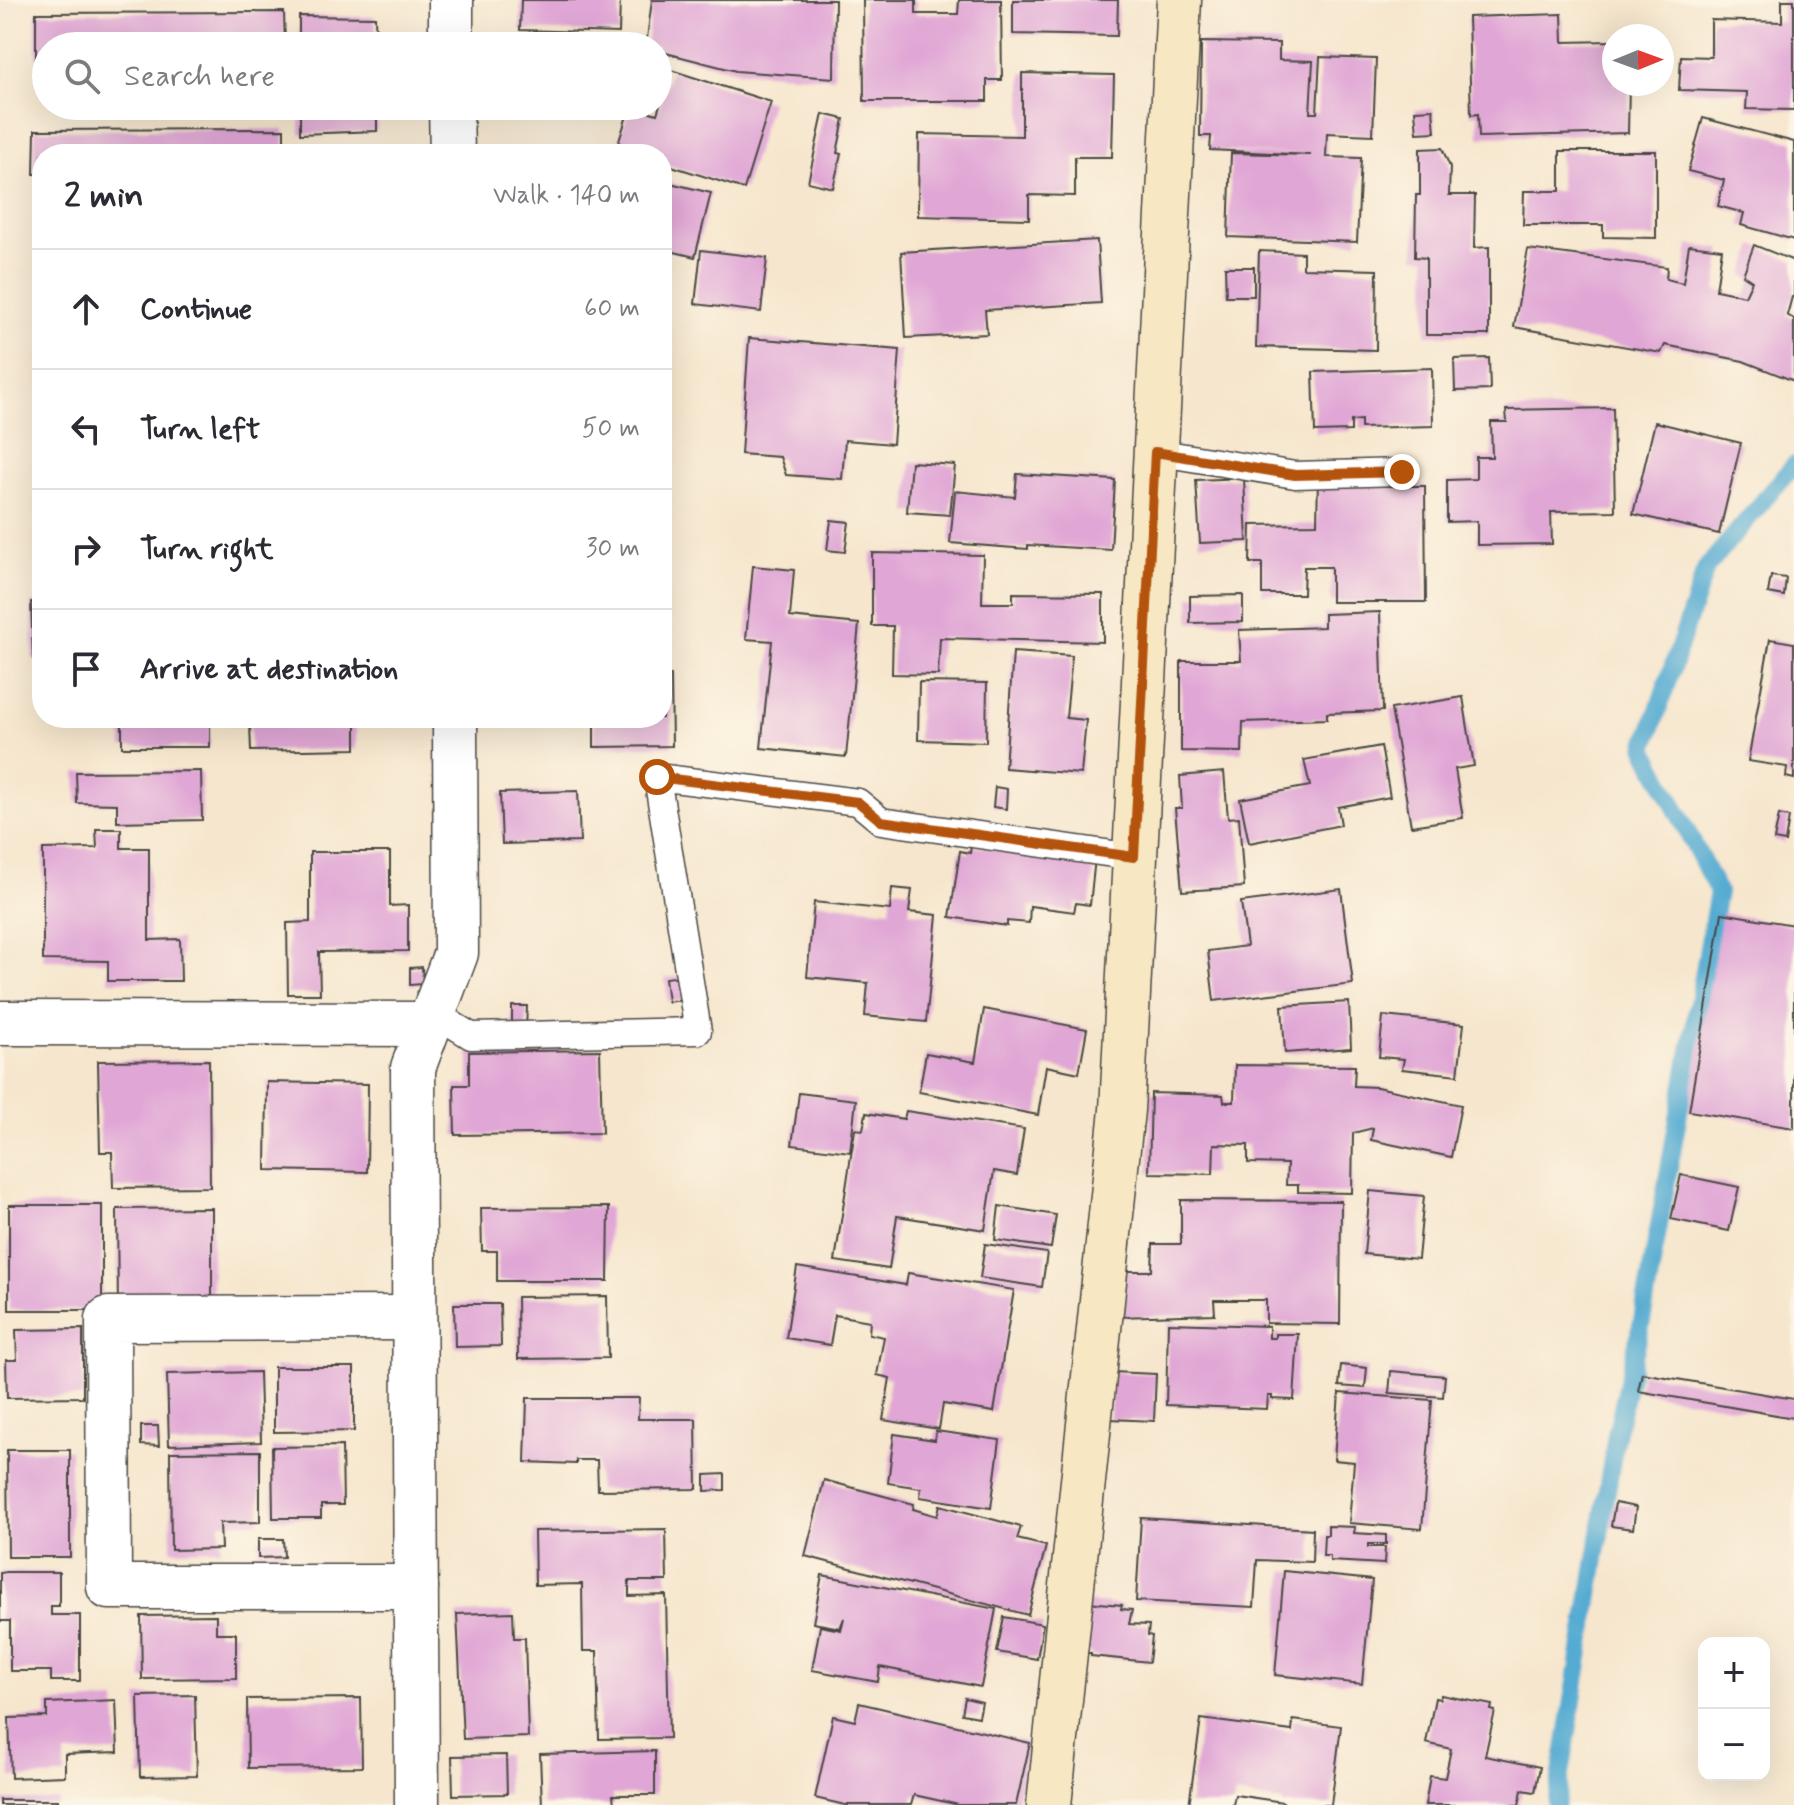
<!DOCTYPE html>
<html lang="en">
<head>
<meta charset="utf-8">
<style>
	:root { --surface:#fff; --page:#f7f7f7; --text:#2b2b33; --muted:#7c7c81; --line:#e1e1e2 }
	body { margin:0; font-family:Mynerve,sans-serif; background:var(--page); color:var(--text) }
	.controls { position:absolute; right:24px; bottom:24px; display:grid; overflow:hidden; border-radius:16px; box-shadow:0 8px 32px #0002 }
	.controls button { width:72px; height:72px; display:grid; place-items:center; padding:0; border:0; border-bottom:2px solid var(--line); background:var(--surface); color:var(--text); font:40px sans-serif }
	.compass { position:absolute; left:1602px; top:24px; width:72px; height:72px; border-radius:50%; background:var(--surface); box-shadow:0 8px 32px #0002; rotate:89deg }
	.stop { position:absolute; width:24px; height:24px; margin:-18px; border:6px solid #b45309; border-radius:50%; background:#fff }
	.stop.end { background:#b45309; border-color:#fff; box-shadow:0 2px 8px #0008 }
	.list { margin:0; padding:0; list-style:none }
	h2 { display:flex; justify-content:space-between; align-items:center; height:104px; margin:0; padding:0 32px; font-size:34px }
	h2 small { font-size:26px; font-weight:400; color:var(--muted) }
	.list li { display:grid; grid-template-columns:52px 1fr auto; gap:24px; align-items:center; box-sizing:border-box; height:120px; padding:0 32px; border-top:2px solid var(--line) }
	.list b { display:block; font-size:30px; white-space:nowrap }
	.list em { font-size:26px; font-style:normal; color:var(--muted) }
	.icon { flex:none; width:44px; height:44px; fill:none; stroke:currentColor; stroke-width:2; stroke-linecap:round; stroke-linejoin:round }
	.map { position:relative; flex:none; width:1794px; height:1805px; overflow:hidden }
	.search { position:absolute; background:var(--surface); box-shadow:0 8px 32px #0002; left:32px; top:32px; width:640px; height:88px; display:flex; align-items:center; gap:20px; box-sizing:border-box; padding:0 28px; border-radius:44px; color:var(--muted); font-size:30px }
	.panel { position:absolute; background:var(--surface); box-shadow:0 8px 32px #0002; left:32px; top:144px; width:640px; height:584px; border-radius:32px }
	.map>svg:first-child { display:block }
	.lines { fill:none; stroke-linecap:round; stroke-linejoin:round }
	.stream { stroke:#55abd2; stroke-width:18 }
	.building { fill:#e0a6d5 }
	.lane-casing { stroke:#494743; stroke-width:29 }
	.street-casing { stroke:#494743; stroke-width:47 }
	.secondary-casing { stroke:#494743; stroke-width:47 }
	.lane { stroke:#fff; stroke-width:26 }
	.street { stroke:#fff; stroke-width:44 }
	.secondary { stroke:#f7e8c3; stroke-width:44 }
	.route { stroke:#b45309; stroke-width:10 }
</style>
</head>
<body>
<div class="map">
<svg width="1794" height="1805" viewBox="0 0 1794 1805">
	<rect width="100%" height="100%" fill="#fcf5e5"/>
	<filter id="ink" filterUnits="userSpaceOnUse"><feTurbulence type="fractalNoise" baseFrequency=".0125" numOctaves="2"/><feDisplacementMap in="SourceGraphic" scale="16" xChannelSelector="R" yChannelSelector="G"/><feConvolveMatrix kernelMatrix="1 2 1 2 8 2 1 2 1" color-interpolation-filters="sRGB"/></filter>
	<filter id="wash" filterUnits="userSpaceOnUse"><feTurbulence type="fractalNoise" baseFrequency=".006" numOctaves="4" result="noise"/><feDisplacementMap in="SourceGraphic" scale="32" xChannelSelector="R" yChannelSelector="G"/><feGaussianBlur stdDeviation="1.8" result="paint"/><feColorMatrix in="noise" values="0 0 0 0 0 0 0 0 0 0 0 0 0 0 0 0 0 1.4 0 .05"/><feComposite in="paint" operator="in"/></filter>
	<g filter="url(#wash)">
		<rect width="100%" height="100%" fill="#f6e6cd"/>
		<g class="lines">
			<path class="stream" d="M1556,1805L1616,1435L1642,1321L1718,892L1645,748L1706,568L1794,465"/>
		</g>
		<g id="blocks">
			<g class="building">
				<path d="M521,0H620L619,33L520,30Z"/>
				<path d="M652,0H835L834,78L736,71L658,51V46H646Z"/>
				<path d="M863,0H916V14H958L959,0H1001L1002,80H987V101H864Z"/>
				<path d="M1013,0H1118L1117,36L1013,34Z"/>
				<path d="M1782,0H1794V110L1746,109L1747,92L1679,90L1681,56L1711,57V20L1782,22Z"/>
				<path d="M284,12L285,46H46V58H36V13Z"/>
				<path d="M1562,14L1563,42L1613,41L1614,84H1629L1628,133L1479,137L1478,114L1471,115L1468,17Z"/>
				<path d="M299,16L375,17L376,46H299Z"/>
				<path d="M1201,42L1279,43V60L1313,61L1310,113H1317L1320,57L1376,59L1373,135L1327,133L1326,157L1361,158L1357,242L1228,237L1231,153L1311,155L1210,150L1211,136H1200Z"/>
				<path d="M671,70L771,102L744,189L662,163V154H615L630,106L657,114Z"/>
				<path d="M1022,73L1114,75L1112,157H1075V196L1029,195V219L918,216L919,134L1022,136Z"/>
				<path d="M300,106H377V131L300,134Z"/>
				<path d="M1433,109L1435,132L1417,133L1415,110Z"/>
				<path d="M823,114L844,119L837,153L841,154L833,188L808,182Z"/>
				<path d="M1703,118L1794,142V240L1741,225L1744,213L1718,206L1724,180L1688,171Z"/>
				<path d="M284,129V154H42V174H34L35,130Z"/>
				<path d="M1442,148L1450,167L1449,195H1475L1474,248L1489,247V335H1426V258L1415,257L1416,195H1420V149Z"/>
				<path d="M1560,151H1656V238L1603,237V225H1523L1524,191H1560Z"/>
				<path d="M662,181L711,193L695,257L662,249Z"/>
				<path d="M1097,240L1101,303L985,310L987,334L906,338L901,252Z"/>
				<path d="M1689,245L1722,249L1716,290L1745,296L1752,281L1743,275L1754,245L1794,261V297H1792L1787,315L1794,319V381L1743,361L1665,345L1661,353L1514,327L1528,249L1667,267L1666,279L1683,283Z"/>
				<path d="M701,250L767,258L761,312L695,304Z"/>
				<path d="M1259,251L1303,253V268L1377,270L1376,350L1256,347Z"/>
				<path d="M1225,267H1254V296H1226Z"/>
				<path d="M749,338L900,350L893,444L845,440L842,479L786,475L780,457L741,454Z"/>
				<path d="M1489,358L1490,390L1455,391L1454,359Z"/>
				<path d="M1432,368L1433,426L1361,428V420L1351,421V431L1315,432L1313,372Z"/>
				<path d="M1613,408L1615,511L1551,512L1552,544L1477,545V521L1447,522V480L1476,479V457H1492L1491,422H1507L1506,410Z"/>
				<path d="M1655,422L1741,443L1719,534L1633,514Z"/>
				<path d="M911,462L955,465L950,515L907,512Z"/>
				<path d="M1017,474L1115,480L1111,550L1028,545V549L950,543L955,491L1015,497Z"/>
				<path d="M1244,478L1247,541L1200,543L1196,480Z"/>
				<path d="M1318,478L1372,479V486H1425L1426,602H1331V567H1304L1303,594H1262V563H1250L1251,525L1317,524Z"/>
				<path d="M831,520L849,522L845,552L827,550Z"/>
				<path d="M872,553L983,555L982,603H1013V593L1103,594V642L940,638L938,675L892,674L893,626H872Z"/>
				<path d="M753,566L794,570L790,617L859,624L846,757L761,748L772,641L746,639Z"/>
				<path d="M1771,576L1786,578L1784,596L1768,593Z"/>
				<path d="M1243,595V622L1190,623V596Z"/>
				<path d="M31,602H42V659H33Z"/>
				<path d="M1380,612L1383,711L1327,713V719L1243,722L1242,752L1181,751V661H1241L1239,630L1324,627V614Z"/>
				<path d="M1770,639L1794,643V779L1786,777L1787,767L1748,761Z"/>
				<path d="M1013,652L1072,656L1066,718L1086,720L1081,774L1005,768Z"/>
				<path d="M671,675L672,746L594,747V718H662V676Z"/>
				<path d="M919,682L987,683L986,742L918,740Z"/>
				<path d="M1463,697L1474,766L1455,769L1463,818L1411,826L1391,709Z"/>
				<path d="M79,718H210V747H122V724H79Z"/>
				<path d="M229,718H356V749L251,751L250,724L229,725Z"/>
				<path d="M1381,746L1390,797L1338,807L1341,825L1249,843L1240,799L1310,786L1304,760Z"/>
				<path d="M201,771L202,820L117,822V804L77,803L76,772Z"/>
				<path d="M1224,772L1228,818L1239,817L1244,887L1182,891L1175,808H1182L1180,776Z"/>
				<path d="M995,787L1007,789L1006,809L993,807Z"/>
				<path d="M578,791L580,842L502,844L500,793Z"/>
				<path d="M1779,815L1789,817L1785,842L1774,840Z"/>
				<path d="M96,829H121V848H149V940L180,939L181,981H108V961L43,960V849L97,848Z"/>
				<path d="M971,846L1095,858L1090,905L1076,903L1074,912L1030,906L1029,923L1007,921V926L950,917L960,851L970,853Z"/>
				<path d="M310,852H390V906L408,905V951L319,952L320,994H288L287,923L310,922Z"/>
				<path d="M892,888L912,890L909,912L937,915L926,1022L865,1016L868,983L807,977L814,902L890,910Z"/>
				<path d="M1341,889L1353,984L1214,1001L1208,951L1247,946L1241,902Z"/>
				<path d="M1722,913L1794,925V1128L1689,1111Z"/>
				<path d="M422,967L423,984L410,985V968Z"/>
				<path d="M681,976L684,1000L668,1002L665,978Z"/>
				<path d="M1349,1002L1351,1048L1285,1053L1282,1006Z"/>
				<path d="M512,1006H527L526,1029L512,1028Z"/>
				<path d="M984,1009L1087,1029L1079,1073L1046,1066L1038,1115L919,1092L926,1053L975,1062Z"/>
				<path d="M1383,1016L1464,1024L1458,1075L1402,1069L1404,1059L1379,1057Z"/>
				<path d="M600,1050L602,1133L455,1135L454,1085H469V1052Z"/>
				<path d="M209,1060L210,1187L113,1188L112,1152H100L98,1061Z"/>
				<path d="M1235,1065L1355,1066L1354,1086L1377,1087L1461,1105L1451,1157L1371,1140L1373,1128L1353,1133L1352,1193L1298,1192V1185H1286L1287,1164L1248,1163V1145L1214,1144L1213,1174L1149,1173L1151,1093L1223,1095L1224,1102H1234Z"/>
				<path d="M267,1082L368,1084L367,1172L266,1170Z"/>
				<path d="M799,1093L856,1100L850,1152L792,1145Z"/>
				<path d="M906,1111L1024,1129L1017,1175L994,1171L985,1230L897,1216L889,1269L835,1261L855,1129L863,1130L866,1113L904,1119Z"/>
				<path d="M1681,1175L1739,1187L1729,1231L1671,1219Z"/>
				<path d="M1370,1191L1424,1196L1418,1259L1364,1254Z"/>
				<path d="M1181,1200L1341,1201L1340,1324L1266,1323V1300H1214L1215,1314L1118,1317V1271H1152L1153,1244H1181Z"/>
				<rect x="9" y="1205" width="93" height="105"/>
				<path d="M999,1206L1056,1215L1051,1248L995,1240Z"/>
				<path d="M609,1207L608,1281H497V1251H482L481,1208Z"/>
				<path d="M212,1208V1309H118L117,1209Z"/>
				<path d="M985,1244L1047,1253L1042,1287L980,1278Z"/>
				<path d="M797,1267L906,1285L908,1273L1014,1290L994,1412L943,1404L939,1429L883,1420L890,1378L877,1375L884,1337L869,1334L870,1321L835,1315L830,1345L786,1338Z"/>
				<path d="M607,1296L608,1358L518,1359L517,1297Z"/>
				<path d="M454,1304H500L501,1346L455,1347Z"/>
				<path d="M1168,1323L1269,1326V1338H1275V1334H1298L1294,1400L1272,1399V1396H1268L1267,1409L1166,1405Z"/>
				<path d="M83,1329V1397L7,1398L6,1360H17L16,1330Z"/>
				<path d="M1341,1365L1367,1368L1365,1388L1339,1386Z"/>
				<path d="M274,1367H354V1431L274,1432Z"/>
				<path d="M1391,1371L1445,1376L1443,1397L1389,1393Z"/>
				<path d="M259,1372L261,1442L169,1445L167,1374Z"/>
				<path d="M1112,1372L1156,1374L1154,1421L1110,1419Z"/>
				<path d="M1642,1373L1794,1399V1418L1638,1391Z"/>
				<path d="M1339,1393L1432,1400L1422,1529L1349,1523L1354,1462L1334,1460Z"/>
				<path d="M527,1398H639L638,1419H696L697,1489L598,1490L597,1460H576V1464L525,1462Z"/>
				<path d="M141,1426H158L159,1446L141,1445Z"/>
				<path d="M936,1431L1000,1440L991,1508L920,1497L921,1488L888,1483L894,1434L935,1440Z"/>
				<path d="M342,1446L343,1505H321V1518H273L272,1447Z"/>
				<path d="M7,1450H70V1557H8Z"/>
				<path d="M260,1451V1522L220,1523L221,1549L171,1550L170,1452Z"/>
				<path d="M725,1474V1490L705,1491V1475Z"/>
				<path d="M824,1480L914,1504L913,1509L937,1516L940,1505L1021,1527L1017,1539L1046,1546L1028,1615L805,1556Z"/>
				<path d="M1615,1503L1636,1507L1633,1529L1611,1526Z"/>
				<path d="M1141,1518L1313,1529L1312,1562L1257,1560L1254,1607L1136,1601Z"/>
				<path d="M1328,1526L1355,1527L1354,1533L1386,1535V1544H1368V1547H1385L1384,1564L1330,1561V1556H1323L1324,1535H1328Z"/>
				<path d="M666,1529L667,1581H629V1596L666,1595L669,1738L599,1739L597,1651H583L582,1584L535,1585L534,1531Z"/>
				<path d="M258,1539H283L284,1557L258,1558Z"/>
				<path d="M1284,1571L1372,1580L1362,1684L1275,1675Z"/>
				<path d="M6,1572H59V1606H51V1615H80V1681H51V1671H10V1621H0V1573Z"/>
				<path d="M822,1575L996,1609L981,1687L880,1667L878,1682L812,1670L820,1626L841,1630L844,1618L840,1628L813,1623Z"/>
				<path d="M1087,1602L1122,1605L1121,1609L1132,1610L1129,1624L1149,1625L1148,1635L1152,1636L1149,1662L1091,1656V1653H1083Z"/>
				<path d="M513,1612L514,1638H525L528,1737L463,1739L457,1614Z"/>
				<path d="M216,1615V1633H236V1678L142,1679L141,1616Z"/>
				<path d="M1004,1617L1043,1624L1037,1659L997,1652Z"/>
				<path d="M195,1695L197,1776L140,1777L138,1696Z"/>
				<path d="M1441,1695L1492,1705L1491,1710L1495,1711L1485,1756L1540,1767L1535,1792L1522,1790L1519,1805H1425L1430,1776L1445,1778L1451,1749L1426,1743L1435,1698L1440,1699Z"/>
				<path d="M361,1698L362,1767L248,1768L247,1699Z"/>
				<path d="M965,1698L982,1702L979,1717L962,1714Z"/>
				<path d="M116,1700L118,1752L65,1754V1776L11,1778L9,1718L47,1717V1703Z"/>
				<path d="M859,1703L1030,1743L1016,1805H959L914,1795L911,1805H845L815,1798L833,1716L855,1721Z"/>
				<path d="M1201,1719L1292,1731L1293,1720L1341,1726L1331,1805H1282L1283,1802L1235,1795L1233,1805H1189Z"/>
				<path d="M655,1751V1795H613L614,1805H542L540,1754Z"/>
				<path d="M506,1755L507,1794L453,1795L452,1756Z"/>
				<rect x="0" y="1800" width="58" height="5"/>
			</g>
		</g>
	</g>
	<g filter="url(#ink)">
		<use href="#blocks" fill-opacity="0" stroke="#494743" stroke-width="2"/>
		<g class="lines">
			<defs>
				<g id="lane">
					<path d="M1155,452L1295,475L1402,472"/>
					<path d="M434,1013L471,1036L698,1031L657,777L858,802L881,821L1134,857"/>
				</g>
				<g id="street">
					<path d="M451,0V46"/>
					<path d="M451,106L452,154"/>
					<path d="M0,1023L430,1024"/>
					<path d="M414,1318L108,1319L109,1587H416"/>
					<path d="M417,1805L413,1068L456,953L455,718"/>
				</g>
				<path id="secondary" d="M1049,1805L1122,1110L1179,0"/>
			</defs>
			<use href="#lane" class="lane-casing"/>
			<use href="#street" class="street-casing"/>
			<use href="#secondary" class="secondary-casing"/>
			<use href="#lane" class="lane"/>
			<use href="#street" class="street"/>
			<use href="#secondary" class="secondary"/>
		</g>
	</g>
	<g class="lines" filter="url(#ink)">
		<path class="route" d="M657,777L858,802L881,821L1134,857L1155,452L1295,475L1402,472"/>
	</g>
</svg>
<div class="controls">
<button>+</button>
<button>−</button>
</div>
<svg class="compass" viewBox="-18 -18 36 36"><path d="M0-13l5 13h-10z" fill="#e53935"/><path d="M0 13l5-13h-10z" fill="#7c7c81"/></svg>
<div class="stop" style="left:657px;top:777px"></div>
<div class="stop end" style="left:1402px;top:472px"></div>
<div class="search"><svg class="icon" aria-label="search" viewBox="0 0 24 24"><circle cx="10" cy="10" r="6"/><path d="M15 15l6 6"/></svg>Search here</div>
<section class="panel">
<h2>2 min<small>Walk · 140 m</small></h2>
<ul class="list">
<li><svg class="icon" aria-label="ahead" viewBox="0 0 24 24"><path d="M12 20V5M6 11l6-6 6 6"/></svg><div><b>Continue</b></div><em>60 m</em></li>
<li><svg class="icon" aria-label="left" viewBox="0 0 24 24"><path d="M17 20v-9H6M10 6l-5 5 5 5"/></svg><div><b>Turn left</b></div><em>50 m</em></li>
<li><svg class="icon" aria-label="right" viewBox="0 0 24 24"><path d="M7 20v-9h11M14 6l5 5-5 5"/></svg><div><b>Turn right</b></div><em>30 m</em></li>
<li><svg class="icon" aria-label="arrive" viewBox="0 0 24 24"><path d="M6 21V4h12l-3 4 3 4H6"/></svg><div><b>Arrive at destination</b></div></li>
</ul>
</section>
</div>
</body>
</html>
